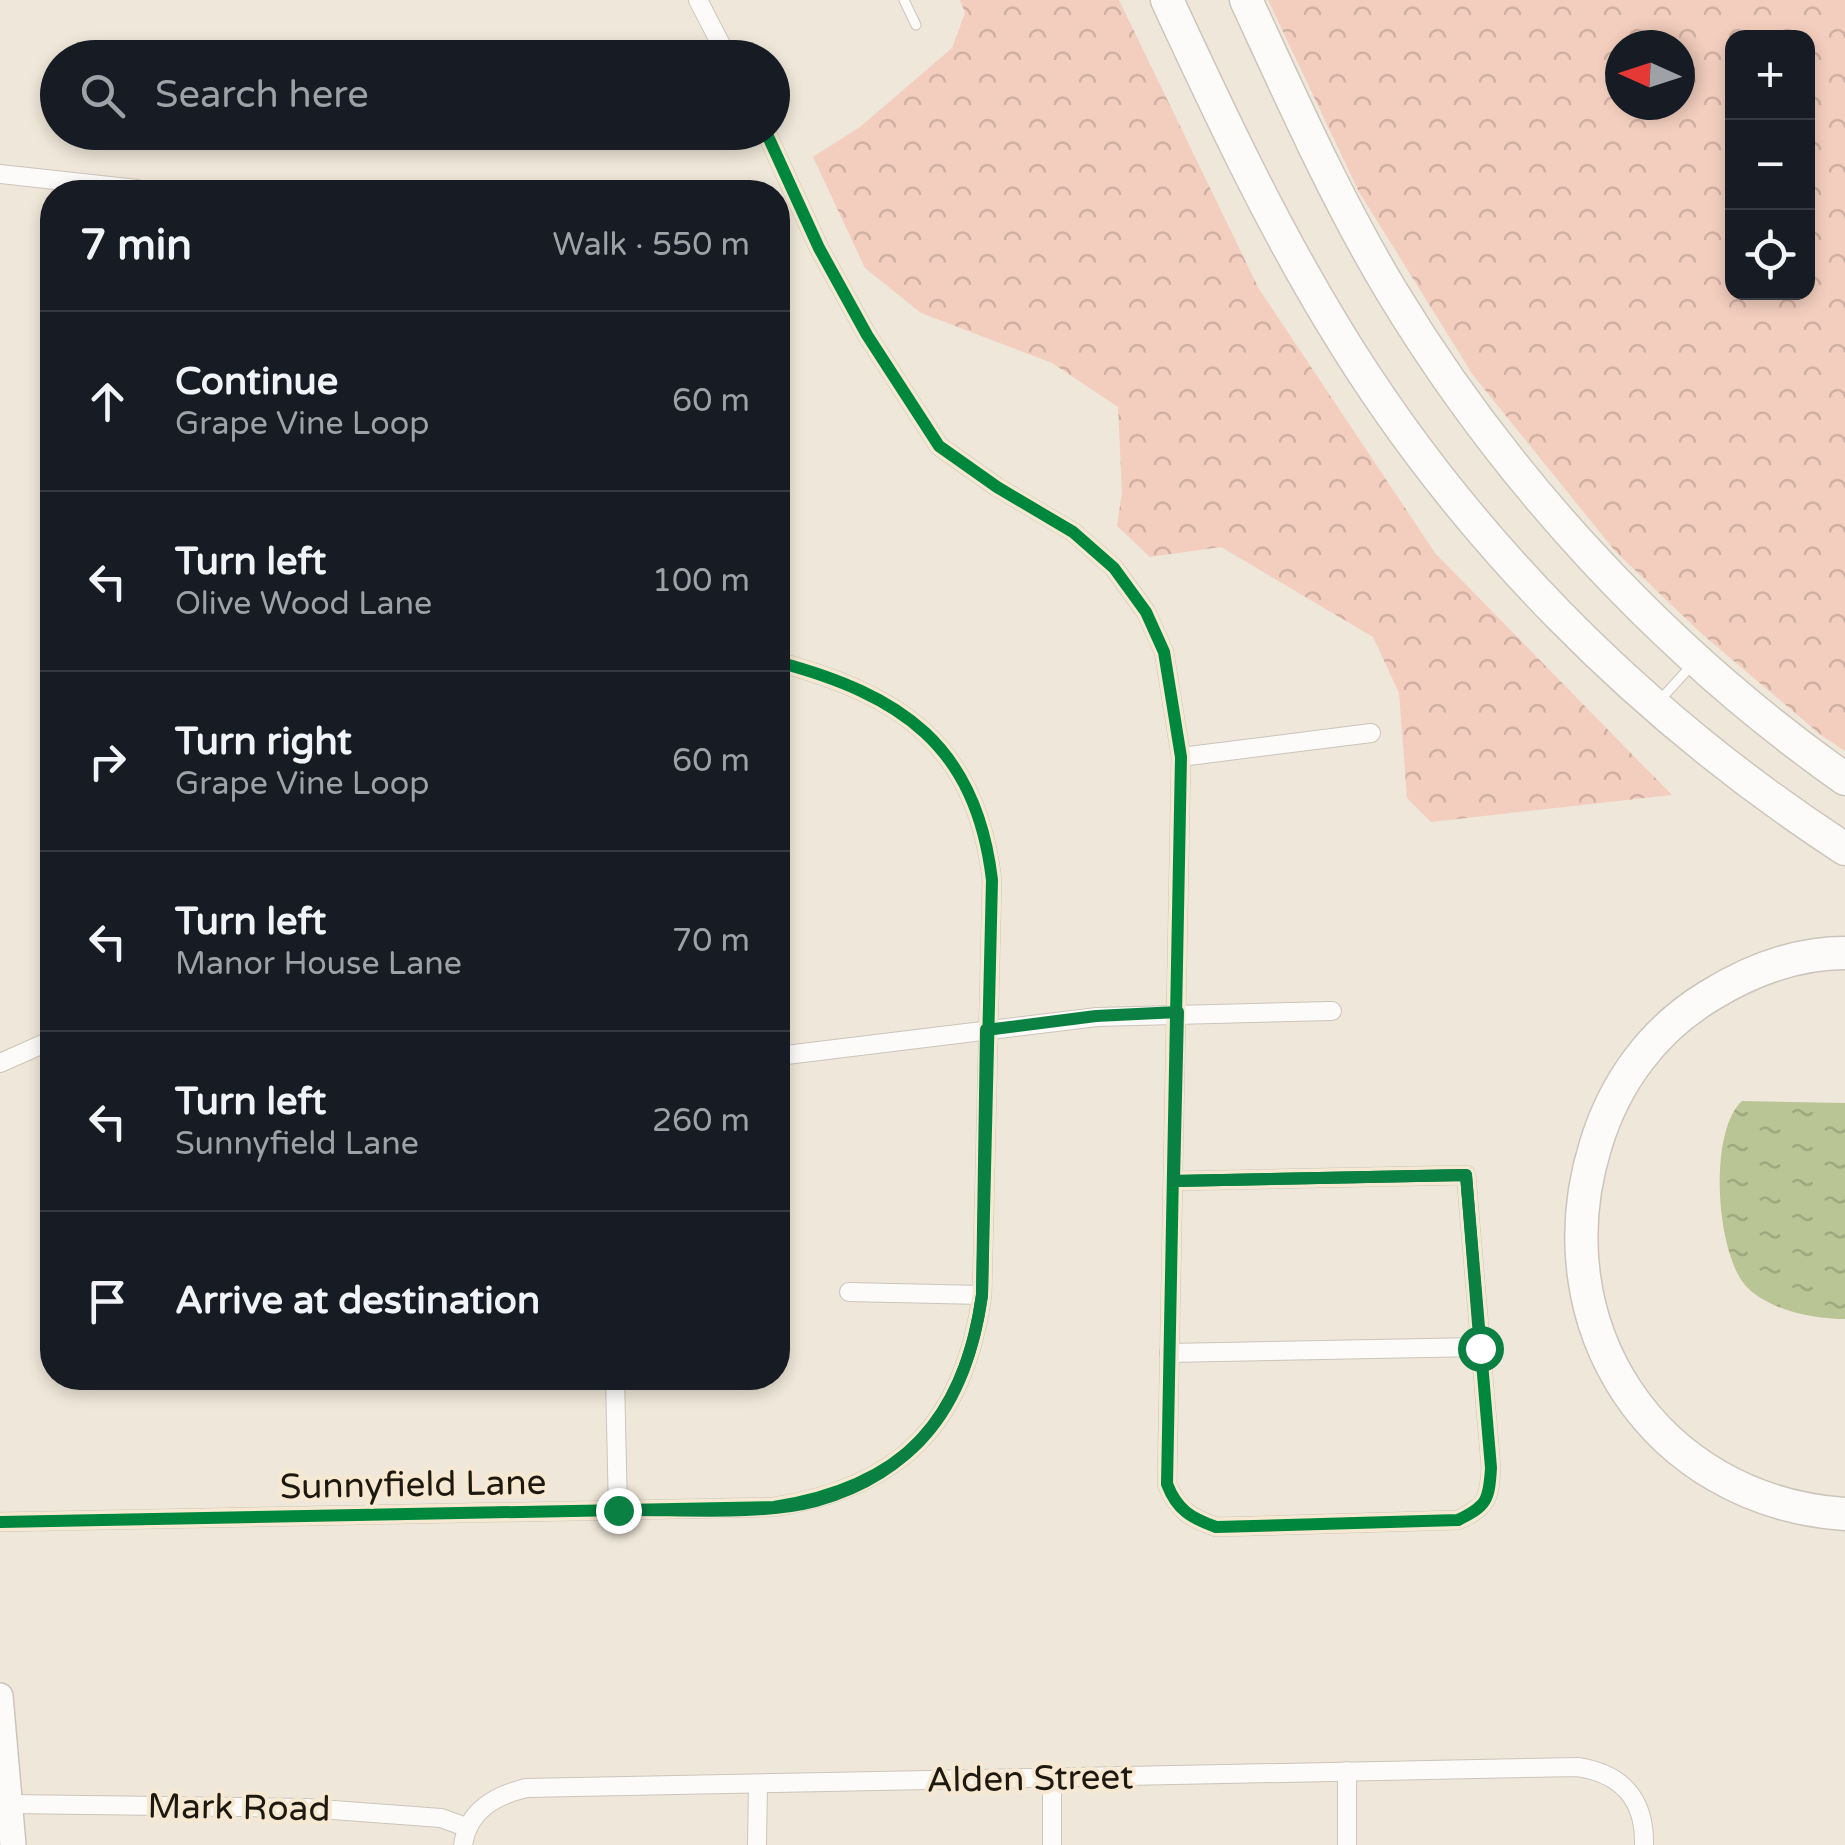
<!DOCTYPE html>
<html lang="en">
<head>
<meta charset="utf-8">
<style>
	:root { --surface:#171b24; --page:#242831; --text:#f1f3f6; --muted:#9ea1a6; --line:#363941 }
	body { margin:0; font-family:"Varela Round",sans-serif; background:var(--page); color:var(--text) }
	.controls { position:absolute; right:30px; top:30px; display:grid; overflow:hidden; border-radius:20px; box-shadow:0 5px 15px #0003 }
	.controls button { width:90px; height:90px; display:grid; place-items:center; padding:0; border:0; border-bottom:2px solid var(--line); background:var(--surface); color:var(--text); font:50px sans-serif }
	.compass { position:absolute; left:1605px; top:30px; width:90px; height:90px; border-radius:50%; background:var(--surface); box-shadow:0 5px 15px #0003; rotate:273deg }
	.stop { position:absolute; width:30px; height:30px; margin:-22px; border:8px solid #0b8043; border-radius:50%; background:#fff }
	.stop.end { background:#0b8043; border-color:#fff; box-shadow:0 2px 10px #0008 }
	.list { margin:0; padding:0; list-style:none }
	h2 { display:flex; justify-content:space-between; align-items:center; height:130px; margin:0; padding:0 40px; font-size:42px }
	h2 small { font-size:32px; font-weight:400; color:var(--muted) }
	.list li { display:grid; grid-template-columns:65px 1fr auto; gap:30px; align-items:center; box-sizing:border-box; height:180px; padding:0 40px; border-top:2px solid var(--line) }
	.list b { display:block; font-size:38px; white-space:nowrap }
	.list p { margin:0; font-size:32px; white-space:nowrap; color:var(--muted) }
	.list em { font-size:32px; font-style:normal; color:var(--muted) }
	.icon { flex:none; width:55px; height:55px; fill:none; stroke:currentColor; stroke-width:2; stroke-linecap:round; stroke-linejoin:round }
	.map { position:relative; flex:none; width:1845px; height:1845px; overflow:hidden }
	.search { position:absolute; background:var(--surface); box-shadow:0 5px 15px #0003; left:40px; top:40px; width:750px; height:110px; display:flex; align-items:center; gap:25px; box-sizing:border-box; padding:0 35px; border-radius:55px; color:var(--muted); font-size:38px }
	.panel { position:absolute; background:var(--surface); box-shadow:0 5px 15px #0003; left:40px; top:180px; width:750px; height:1210px; border-radius:40px }
	.map>svg:first-child { display:block }
	.forest { fill:url(#forest-crowns); fill-rule:evenodd }
	.water { fill:url(#water-ripples) }
	.lines { fill:none; stroke-linecap:round; stroke-linejoin:round }
	.lane-casing { stroke:#cbc5bb; stroke-width:11 }
	.street-casing { stroke:#cbc5bb; stroke-width:20 }
	.secondary-casing { stroke:#cbc5bb; stroke-width:28 }
	.highway-casing { stroke:#cbc5bb; stroke-width:35 }
	.lane { stroke:#fdfbf9; stroke-width:9 }
	.street { stroke:#fdfbf9; stroke-width:18 }
	.secondary { stroke:#fdfbf9; stroke-width:25 }
	.highway { stroke:#fdfbf9; stroke-width:32 }
	.cycleway-casing { stroke:#f7e9d1; stroke-width:19 }
	.cycleway { stroke:#00873e; stroke-width:12 }
	.route { stroke:#0b8043; stroke-width:12 }
	.labels { text-anchor:middle; stroke-width:8; stroke-linejoin:round; paint-order:stroke }
	.street-label { font-size:35px; fill:#1d1810; stroke:#f7e9d1 }
</style>
</head>
<body>
<div class="map">
<svg width="1845" height="1845" viewBox="0 0 1845 1845">
	<defs>
		<pattern id="forest-crowns" width="20" height="18" patternUnits="userSpaceOnUse" patternTransform="scale(2.5)"><rect width="20" height="18" fill="#f3cebe"/><path d="M2 6a3 3 0 1 1 6 0M12 15a3 3 0 1 1 6 0" fill="none" stroke="#d0b0a2"/></pattern>
		<pattern id="water-ripples" width="26" height="14" patternUnits="userSpaceOnUse" patternTransform="scale(2.5)"><rect width="26" height="14" fill="#b9c594"/><path d="M2 4q2-2 4 0t4 0M15 11q2-2 4 0t4 0" fill="none" stroke="#9fa87f"/></pattern>
	</defs>
	<rect width="100%" height="100%" fill="#efe7d9"/>
	<g class="forest">
		<path d="M960,0H1119L1259,289L1435,553L1672,795L1431,822L1407,798L1399,693L1373,637L1221,547L1150,557L1117,526L1122,492L1118,407L1052,363L921,313L865,268L813,157L860,127L952,48L965,13Z"/>
		<path d="M1268,0H1845V751L1821,735L1702,634L1615,551L1473,375L1359,192ZM1732,38H1808V292H1732ZM1620,45H1680V105H1620Z"/>
	</g>
	<path class="water" d="M1742,1101L1845,1103V1319C1814,1319 1767,1310 1745,1285C1716,1251 1708,1132 1742,1101Z"/>
	<g class="lines">
		<defs>
			<g id="lane">
				<path d="M904,0L916,25"/>
				<path d="M1661,699L1691,666"/>
			</g>
			<g id="street">
				<path d="M698,0L728,58"/>
				<path d="M766,132L819,248L867,335L939,446L997,487L1073,532L1114,568L1146,612L1164,652L1181,757L1167,1484C1177,1510 1191,1518 1216,1527L1458,1520C1487,1506 1489,1500 1491,1468L1466,1175L1174,1181"/>
				<path d="M0,174L137,189L138,192"/>
				<path d="M1181,757L1371,733"/>
				<path d="M778,1056L1097,1017L1332,1011"/>
				<path d="M0,1063L52,1040"/>
				<path d="M849,1292L982,1295"/>
				<path d="M1169,1353L1479,1347"/>
				<path d="M615,1378L618,1511"/>
				<path d="M0,1522L774,1507C902,1487 964,1423 982,1295L992,880C976,745 901,695 778,662"/>
				<path d="M11,1804L306,1808L441,1818L466,1827"/>
				<path d="M463,1845C468,1811 494,1796 526,1788L1578,1767C1622,1774 1645,1799 1644,1845"/>
				<path d="M757,1845L758,1784"/>
				<path d="M1052,1845V1777"/>
				<path d="M1347,1845V1771"/>
			</g>
			<path id="secondary" d="M0,1696L13,1845"/>
			<g id="highway">
				<path d="M1167,0C1218,110 1269,219 1332,323C1459,534 1639,715 1845,849"/>
				<path d="M1246,0C1292,99 1336,199 1392,292C1507,482 1664,651 1845,779"/>
				<path d="M1845,953C1795,953 1751,970 1709,996C1653,1030 1615,1082 1596,1144C1539,1325 1654,1501 1845,1514"/>
			</g>
		</defs>
		<use href="#lane" class="lane-casing"/>
		<use href="#street" class="street-casing"/>
		<use href="#secondary" class="secondary-casing"/>
		<use href="#highway" class="highway-casing"/>
		<use href="#lane" class="lane"/>
		<use href="#street" class="street"/>
		<use href="#secondary" class="secondary"/>
		<use href="#highway" class="highway"/>
		<defs>
			<g id="cycleway">
				<path d="M766,132L819,248L867,335L939,446L997,487L1073,532L1114,568L1146,612L1164,652L1181,757L1167,1484C1177,1510 1191,1518 1216,1527L1458,1520C1487,1506 1489,1500 1491,1468L1466,1175L1174,1181"/>
				<path d="M0,1522L774,1507C902,1487 964,1423 982,1295L992,880C976,745 901,695 778,662"/>
			</g>
		</defs>
		<use href="#cycleway" class="cycleway-casing"/>
		<use href="#cycleway" class="cycleway"/>
	</g>
	<g class="lines">
		<path class="route" d="M618,1510C678,1509 760,1516 816,1501C920,1472 968,1397 982,1295L986,1030L1096,1016L1178,1012L1174,1181L1466,1175L1480,1348"/>
	</g>
	<g class="labels">
		<g class="street-label">
			<text transform="translate(413 1484) rotate(-1)" y="12">Sunnyfield Lane</text>
			<text transform="translate(1030 1778) rotate(-1)" y="12">Alden Street</text>
			<text transform="translate(239 1807) rotate(1)" y="12">Mark Road</text>
		</g>
	</g>
</svg>
<div class="controls">
<button>+</button>
<button>−</button>
<button><svg class="icon" aria-label="locate" viewBox="0 0 24 24"><circle cx="12" cy="12" r="6"/><path d="M12 2v4M12 18v4M2 12h4M18 12h4"/></svg></button>
</div>
<svg class="compass" viewBox="-18 -18 36 36"><path d="M0-13l5 13h-10z" fill="#e53935"/><path d="M0 13l5-13h-10z" fill="#9ea1a6"/></svg>
<div class="stop" style="left:1480px;top:1348px"></div>
<div class="stop end" style="left:618px;top:1510px"></div>
<div class="search"><svg class="icon" aria-label="search" viewBox="0 0 24 24"><circle cx="10" cy="10" r="6"/><path d="M15 15l6 6"/></svg>Search here</div>
<section class="panel">
<h2>7 min<small>Walk · 550 m</small></h2>
<ul class="list">
<li><svg class="icon" aria-label="ahead" viewBox="0 0 24 24"><path d="M12 20V5M6 11l6-6 6 6"/></svg><div><b>Continue</b><p>Grape Vine Loop</p></div><em>60 m</em></li>
<li><svg class="icon" aria-label="left" viewBox="0 0 24 24"><path d="M17 20v-9H6M10 6l-5 5 5 5"/></svg><div><b>Turn left</b><p>Olive Wood Lane</p></div><em>100 m</em></li>
<li><svg class="icon" aria-label="right" viewBox="0 0 24 24"><path d="M7 20v-9h11M14 6l5 5-5 5"/></svg><div><b>Turn right</b><p>Grape Vine Loop</p></div><em>60 m</em></li>
<li><svg class="icon" aria-label="left" viewBox="0 0 24 24"><path d="M17 20v-9H6M10 6l-5 5 5 5"/></svg><div><b>Turn left</b><p>Manor House Lane</p></div><em>70 m</em></li>
<li><svg class="icon" aria-label="left" viewBox="0 0 24 24"><path d="M17 20v-9H6M10 6l-5 5 5 5"/></svg><div><b>Turn left</b><p>Sunnyfield Lane</p></div><em>260 m</em></li>
<li><svg class="icon" aria-label="arrive" viewBox="0 0 24 24"><path d="M6 21V4h12l-3 4 3 4H6"/></svg><div><b>Arrive at destination</b></div></li>
</ul>
</section>
</div>
</body>
</html>
